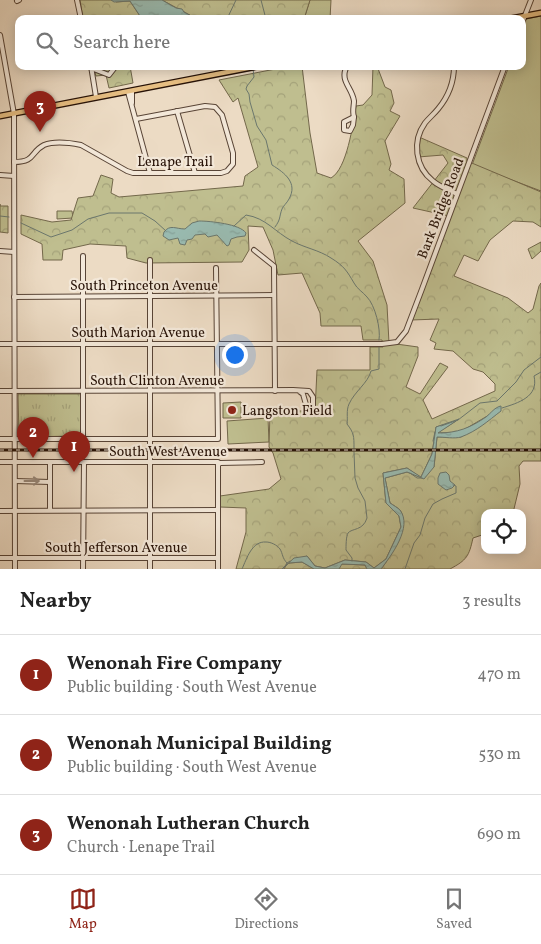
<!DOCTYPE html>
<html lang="en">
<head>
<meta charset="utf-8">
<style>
	:root { --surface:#fff; --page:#f6f6f6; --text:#222; --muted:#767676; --line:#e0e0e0; --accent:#8f2418 }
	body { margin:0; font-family:Vollkorn,serif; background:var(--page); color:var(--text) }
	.controls { position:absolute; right:15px; bottom:15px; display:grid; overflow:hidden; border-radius:10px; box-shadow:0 2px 12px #0003 }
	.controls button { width:45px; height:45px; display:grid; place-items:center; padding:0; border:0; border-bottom:1px solid var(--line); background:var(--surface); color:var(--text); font:25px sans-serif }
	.you { position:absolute; left:234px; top:354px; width:18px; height:18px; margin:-12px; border:4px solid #fff; border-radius:50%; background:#1a73e8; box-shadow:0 0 0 8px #1a73e833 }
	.badge { display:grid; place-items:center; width:32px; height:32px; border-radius:50%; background:var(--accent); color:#fff; font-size:16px; font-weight:700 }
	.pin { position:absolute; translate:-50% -41px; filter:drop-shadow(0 1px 2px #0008) }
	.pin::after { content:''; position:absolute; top:26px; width:18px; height:15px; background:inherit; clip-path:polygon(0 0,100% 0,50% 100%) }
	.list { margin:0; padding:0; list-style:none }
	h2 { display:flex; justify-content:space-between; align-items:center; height:65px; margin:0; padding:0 20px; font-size:21px }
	h2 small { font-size:16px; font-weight:400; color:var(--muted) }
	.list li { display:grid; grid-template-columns:32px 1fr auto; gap:15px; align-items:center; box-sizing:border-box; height:80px; padding:0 20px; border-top:1px solid var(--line) }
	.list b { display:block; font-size:19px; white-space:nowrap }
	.list p { margin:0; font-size:16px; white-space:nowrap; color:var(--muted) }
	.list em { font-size:16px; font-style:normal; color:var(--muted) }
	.icon { flex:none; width:28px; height:28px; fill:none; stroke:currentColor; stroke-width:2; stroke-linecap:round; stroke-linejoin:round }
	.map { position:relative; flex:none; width:541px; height:569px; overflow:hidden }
	.search { position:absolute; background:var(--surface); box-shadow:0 2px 12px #0003; left:15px; right:15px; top:15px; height:55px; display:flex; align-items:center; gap:12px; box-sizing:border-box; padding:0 18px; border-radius:10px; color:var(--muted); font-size:19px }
	.sheet { height:305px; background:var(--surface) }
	nav { display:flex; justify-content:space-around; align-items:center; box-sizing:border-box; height:70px; border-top:1px solid var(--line); background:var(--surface); font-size:14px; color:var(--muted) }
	nav a { display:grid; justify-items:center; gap:2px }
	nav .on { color:var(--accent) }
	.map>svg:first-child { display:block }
	.grass { fill:#bfbe8f; stroke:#73684b }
	.forest { fill:url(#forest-crowns); stroke:#73684b; fill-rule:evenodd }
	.park { fill:url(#park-tufts); stroke:#73684b }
	.water { fill:url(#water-ripples); stroke:#6b776d }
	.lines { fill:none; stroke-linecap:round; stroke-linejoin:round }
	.stream { stroke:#6b776d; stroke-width:1 }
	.minor-casing { stroke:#584436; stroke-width:6 }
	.major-casing { stroke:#271207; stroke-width:7 }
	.minor { stroke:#f3e8d9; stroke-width:4 }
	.major { stroke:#e6be82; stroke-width:4.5 }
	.rail-casing { stroke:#271207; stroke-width:3 }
	.rail { stroke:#f3e8d9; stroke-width:1; stroke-dasharray:4; stroke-linecap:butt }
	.oneway { stroke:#97887a }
	.poi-dot { fill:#8f2418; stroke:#f3e8d9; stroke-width:2 }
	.labels { text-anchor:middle; stroke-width:4.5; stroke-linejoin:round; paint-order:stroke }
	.street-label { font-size:14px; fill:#271207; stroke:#f3e8d9 }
	.poi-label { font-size:14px; fill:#271207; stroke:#f3e8d9; text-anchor:start }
</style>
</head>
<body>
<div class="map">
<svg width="541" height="569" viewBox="0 0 541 569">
	<defs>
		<pattern id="forest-crowns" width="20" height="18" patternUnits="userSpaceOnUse" patternTransform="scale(1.25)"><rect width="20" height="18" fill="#bfbe8f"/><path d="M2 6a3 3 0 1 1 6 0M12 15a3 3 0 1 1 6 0" fill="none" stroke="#a4a27a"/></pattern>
		<pattern id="park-tufts" width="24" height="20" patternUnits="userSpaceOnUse" patternTransform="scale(1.25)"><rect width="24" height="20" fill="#bfbe8f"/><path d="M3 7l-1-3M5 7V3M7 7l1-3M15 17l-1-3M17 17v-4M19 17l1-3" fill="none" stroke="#a4a27a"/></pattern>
		<pattern id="water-ripples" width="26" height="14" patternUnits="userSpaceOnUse" patternTransform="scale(1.25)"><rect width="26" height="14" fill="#99bbb1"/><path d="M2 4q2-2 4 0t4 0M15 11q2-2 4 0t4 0" fill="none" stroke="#84a097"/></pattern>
	</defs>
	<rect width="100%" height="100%" fill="#ecdbc4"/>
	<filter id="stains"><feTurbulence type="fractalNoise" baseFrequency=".004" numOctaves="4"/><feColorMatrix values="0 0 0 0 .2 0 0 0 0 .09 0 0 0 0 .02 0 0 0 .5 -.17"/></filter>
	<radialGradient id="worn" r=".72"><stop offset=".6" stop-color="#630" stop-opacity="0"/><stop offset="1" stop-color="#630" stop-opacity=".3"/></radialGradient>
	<g class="grass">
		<path d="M310,0H331L330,19H304Z"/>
		<path d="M541,16V191L472,165L509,66H522V30L526,19Z"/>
		<path d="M57,211H72L73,218L57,219Z"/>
		<path d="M241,402V418H223V403Z"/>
		<path d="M268,418L269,442L228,444L227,421Z"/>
	</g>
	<g class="forest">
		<path d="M80,0H114L116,2L130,1L142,19H83Z"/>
		<path d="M162,0H310L304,19H197Z"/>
		<path d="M93,66H130L133,83L109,88L106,75L96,76Z"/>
		<path d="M291,66H302L310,133L317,173L331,178C347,169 353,124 356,106L363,105L372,95L373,66H377L385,87L391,90L394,103L390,111L400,116L385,141L391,164L389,170L404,179L405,203L358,241L373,261L387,305L389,343L418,347V356L406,387L420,394L440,363L448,367L423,400L432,419L495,391V384L483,372L473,369L453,351L434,349L436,343L430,340L439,319L411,320L449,216L413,208L448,163L443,155L418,157L419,137L467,158V161L541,192V227L533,222L513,221L490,240L478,261L464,255L454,276L508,298L528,313L533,309L539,286L541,283V461H523L519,466L520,484L513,513H485V534L473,538C469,556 467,560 450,569H381C390,558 410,524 400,510C398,508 393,505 390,503L385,478L407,472L420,477L407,468L383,473L386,503L399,516L401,527L386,559L374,568L366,562L345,560L325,568L315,566L307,556L289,563L302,562L314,569H284L287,564L282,569H236L246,532V508L220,507V496L269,489L281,479L273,453L269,447L270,411H315L317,370H370V347H383L382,340H363L361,326H321L320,313L302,273L278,275L273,250L263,227L248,226L249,250L242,262L146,263L127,258L126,246L90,244L63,250L62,260H43L42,244L21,234V215L52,222L71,220L78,198L93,196L101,175L113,179L111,193L119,197L243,186L245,176L258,167L238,98L233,102L219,80ZM501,408L461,437H437L434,467L421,477L432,454L436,427L456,421L437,433L460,432Z"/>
		<path d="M0,204V206H8V233L0,232Z"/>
		<path d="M541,242V251L532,259L528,249Z"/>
		<path d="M341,564L365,565L367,569H339Z"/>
	</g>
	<path class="park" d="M18,394H81V436L19,437Z"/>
	<g class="water">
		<path d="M111,0H162L176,8L182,9L184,12L197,19H142L130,1L114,2Z"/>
		<path d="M199,221C210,221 240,224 246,233L245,236L237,237L231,239L229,245L227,246L217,235L208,237L205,234L195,235L192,239L187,240L185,245L180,244L178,238L169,240L163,236L164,232C170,224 176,229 185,229L192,223Z"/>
		<path d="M501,406V411C488,421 477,431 461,437C455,439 444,437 437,437L434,467L424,479L407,472L385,478L390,503C393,505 398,508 400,510C413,527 391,556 381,569H367L365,565L342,564L339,569H314L302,562L289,563L282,569L294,558L307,556L315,566L325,568L345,560L366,562L374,568L386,559L401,527L399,516L386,503L383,473L407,468L421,477L432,454L436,427L459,419L438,433C457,433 470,428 486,417C491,413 495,407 501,406Z"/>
		<path d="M446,472L449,475L450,481L455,485L452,488L446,490L438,484V478L440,473Z"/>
	</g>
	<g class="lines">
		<g class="stream">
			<path d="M261,0L266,19"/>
			<path d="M227,19L236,0"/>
			<path d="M253,69L254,77L247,86L246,89L249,94L250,102L257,126L266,140L272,165C285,173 298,183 289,199C287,203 283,206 282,209C279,217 281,219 275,227"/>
			<path d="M0,216L9,217"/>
			<path d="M21,223L51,237L72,230L88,219L109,213H142L155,221L166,231"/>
			<path d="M234,226L246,215C266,218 275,232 292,241C305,248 319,250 331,258C344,266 347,271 354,283C357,289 363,292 367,297C375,305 381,329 379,340"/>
			<path d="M502,408C518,403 539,397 534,376L541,372"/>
			<path d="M441,426L458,420L480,403L497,401L516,382L524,370L541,357"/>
			<path d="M433,441L435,432"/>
			<path d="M354,448C354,436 354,433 347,424C348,417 346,411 349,404C355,391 368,383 371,371L379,369V347"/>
			<path d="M410,473L417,478H422"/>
			<path d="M352,561V558L346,550C346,547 346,536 348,533C352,528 363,531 367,518L365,501L358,488L355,478L354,452"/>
			<path d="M242,569C247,558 252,541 266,542C271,542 277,545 280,549C283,554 282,558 287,563"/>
			<path d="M283,569L287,563L290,561"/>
			<path d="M405,569L414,543L420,535L425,518L433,504L442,499L456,493V486L453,485"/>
		</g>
		<defs>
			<g id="minor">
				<path d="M77,0L81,19"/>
				<path d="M17,1L19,0"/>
				<path d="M522,23L531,0"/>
				<path d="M0,35L14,114L15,569"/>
				<path d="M91,66L96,97"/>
				<path d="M347,66C339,81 352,87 354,101C354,106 352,111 354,117"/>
				<path d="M454,66C454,82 448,97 438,109C434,114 429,118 425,123C412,141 415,167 433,181C440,187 449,190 457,194"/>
				<path d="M91,68L109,75L116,66"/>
				<path d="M128,92L150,173"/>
				<path d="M132,103V91"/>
				<path d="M177,111L195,173"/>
				<path d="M354,117L353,125L350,131L344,130V122Z"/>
				<path d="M14,162C36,162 30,152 44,145C54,141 71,143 81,145L127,171L133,173H221L227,171L233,164V153L222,115L215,107L205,106L136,119"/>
				<path d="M0,175L14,176"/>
				<path d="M254,250L274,266L275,391"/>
				<path d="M0,251L14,252"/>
				<path d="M83,256V439"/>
				<path d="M150,260V569"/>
				<path d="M14,297L274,295"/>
				<path d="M0,344H382L397,342L406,331L422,289L505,66"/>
				<path d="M0,391L293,390L309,391L313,397V407L311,409L307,408L303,394L299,391"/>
				<path d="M0,439H218L216,268"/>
				<path d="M0,462H218V465"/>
				<path d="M218,465L220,463L262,462"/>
				<path d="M15,481L50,482"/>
				<path d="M50,510V463"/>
				<path d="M0,511L218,510"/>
				<path d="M0,558H218"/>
				<path d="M83,569L84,463"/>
				<path d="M218,569V465"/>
			</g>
			<g id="major">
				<path d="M509,19L541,13"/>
				<path d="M0,116L259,66"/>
			</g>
		</defs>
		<use href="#minor" class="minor-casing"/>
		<use href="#major" class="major-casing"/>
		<use href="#minor" class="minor"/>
		<use href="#major" class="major"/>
		<defs>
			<path id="rail" d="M0,450H541"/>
		</defs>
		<use href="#rail" class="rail-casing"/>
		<use href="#rail" class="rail"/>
	</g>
	<defs><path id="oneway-shaft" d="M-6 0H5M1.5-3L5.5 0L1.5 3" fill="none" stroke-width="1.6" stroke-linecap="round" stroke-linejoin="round" transform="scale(1.25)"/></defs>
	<use class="oneway" href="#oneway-shaft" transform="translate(32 481)"/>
	<circle class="poi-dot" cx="232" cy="410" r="5"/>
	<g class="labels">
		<g class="street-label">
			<text x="175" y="166">Lenape Trail</text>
			<text transform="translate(440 208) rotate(-69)" y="5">Bark Bridge Road</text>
			<text x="144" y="290">South Princeton Avenue</text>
			<text x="138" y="337">South Marion Avenue</text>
			<text x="157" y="385">South Clinton Avenue</text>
			<text x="168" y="456">South West Avenue</text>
			<text x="116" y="552">South Jefferson Avenue</text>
		</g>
		<g class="poi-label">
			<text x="242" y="415">Langston Field</text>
		</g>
	</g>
	<rect width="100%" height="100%" filter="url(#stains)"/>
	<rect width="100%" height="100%" fill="url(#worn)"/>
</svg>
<div class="controls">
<button><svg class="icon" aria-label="locate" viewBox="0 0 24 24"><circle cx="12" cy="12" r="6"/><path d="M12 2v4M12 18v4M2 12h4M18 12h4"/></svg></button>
</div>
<div class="you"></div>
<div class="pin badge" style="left:74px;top:472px">1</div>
<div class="pin badge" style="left:33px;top:458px">2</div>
<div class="pin badge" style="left:40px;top:132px">3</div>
<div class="search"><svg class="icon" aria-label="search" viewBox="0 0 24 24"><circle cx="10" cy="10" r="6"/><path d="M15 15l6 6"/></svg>Search here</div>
</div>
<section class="sheet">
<h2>Nearby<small>3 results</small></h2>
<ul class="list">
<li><span class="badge">1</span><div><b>Wenonah Fire Company</b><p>Public building · South West Avenue</p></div><em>470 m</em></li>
<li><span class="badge">2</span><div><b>Wenonah Municipal Building</b><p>Public building · South West Avenue</p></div><em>530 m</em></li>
<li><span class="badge">3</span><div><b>Wenonah Lutheran Church</b><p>Church · Lenape Trail</p></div><em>690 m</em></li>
</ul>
</section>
<nav>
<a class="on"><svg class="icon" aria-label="map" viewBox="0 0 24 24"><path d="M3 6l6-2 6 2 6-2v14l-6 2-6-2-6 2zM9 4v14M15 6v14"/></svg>Map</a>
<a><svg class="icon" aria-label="directions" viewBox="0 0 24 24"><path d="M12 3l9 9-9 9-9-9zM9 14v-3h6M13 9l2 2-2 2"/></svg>Directions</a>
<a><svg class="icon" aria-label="saved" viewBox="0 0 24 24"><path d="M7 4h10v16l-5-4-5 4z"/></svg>Saved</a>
</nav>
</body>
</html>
